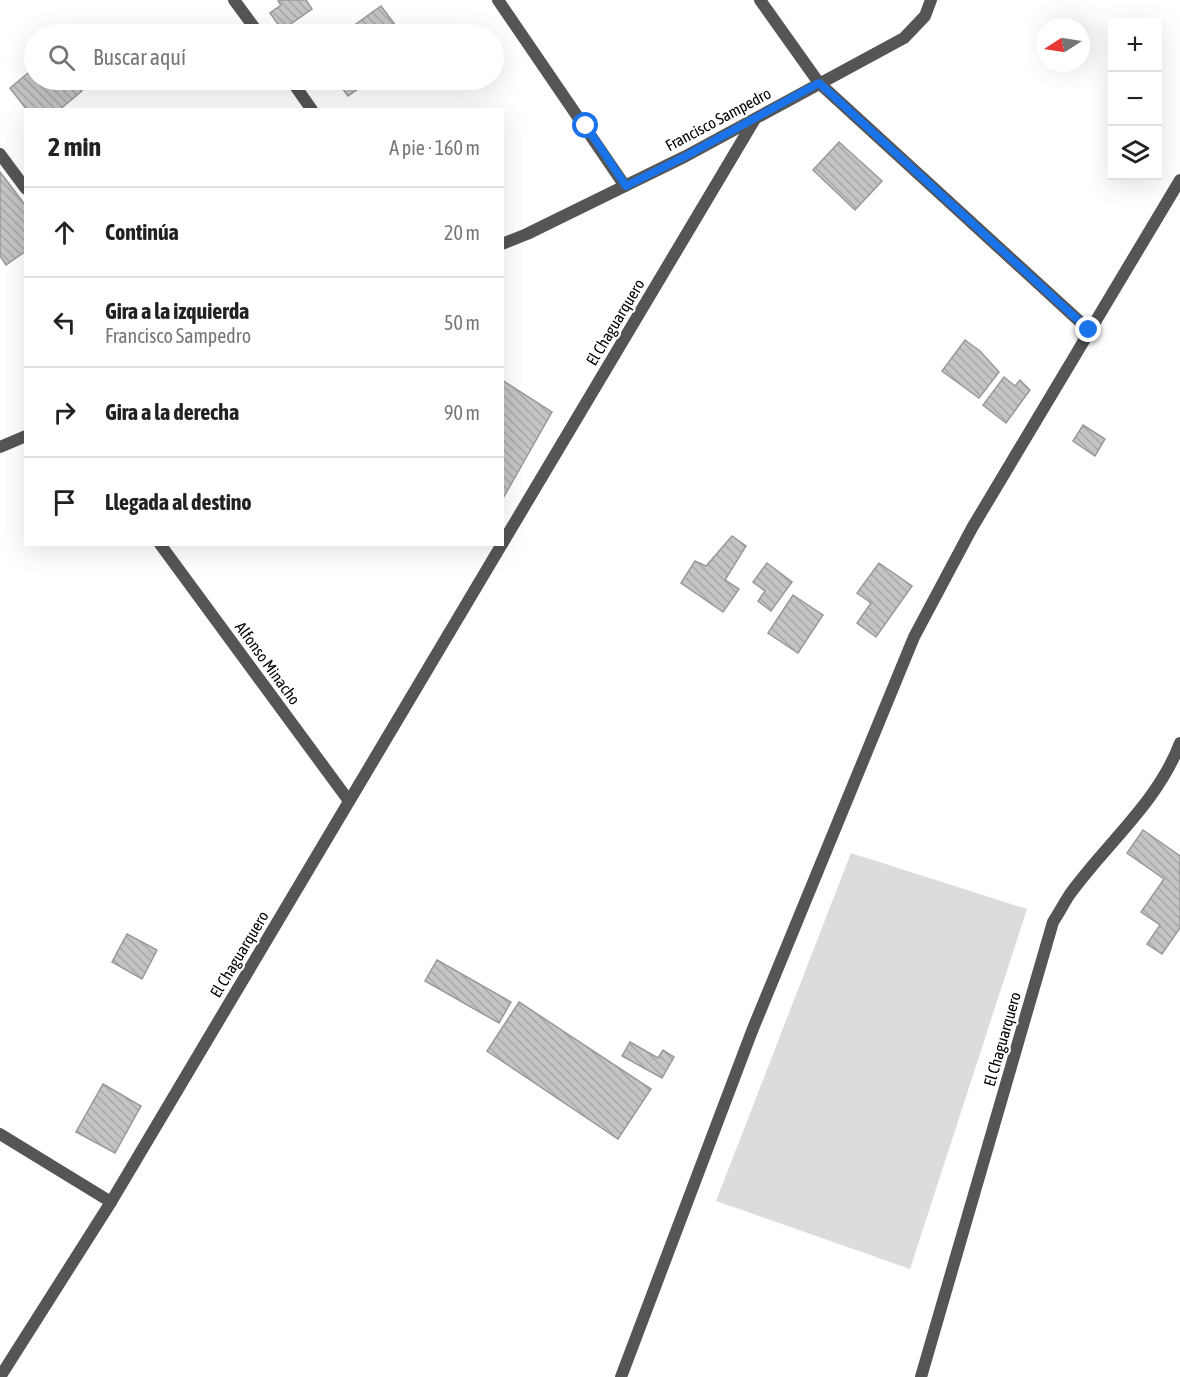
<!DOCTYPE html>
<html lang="es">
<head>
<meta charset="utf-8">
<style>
	:root { --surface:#fff; --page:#f6f6f6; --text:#222; --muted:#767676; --line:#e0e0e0 }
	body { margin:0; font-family:"Asap Condensed",sans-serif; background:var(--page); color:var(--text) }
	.controls { position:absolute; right:18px; top:18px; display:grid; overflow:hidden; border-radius:0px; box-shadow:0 6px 24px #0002 }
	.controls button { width:54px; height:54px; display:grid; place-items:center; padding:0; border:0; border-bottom:2px solid var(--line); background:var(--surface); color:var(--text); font:30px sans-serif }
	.compass { position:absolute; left:1036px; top:18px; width:54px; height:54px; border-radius:50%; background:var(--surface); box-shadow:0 6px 24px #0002; rotate:258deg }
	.stop { position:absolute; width:18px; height:18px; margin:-14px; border:4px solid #1a73e8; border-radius:50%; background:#fff }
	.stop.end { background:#1a73e8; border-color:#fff; box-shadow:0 2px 6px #0008 }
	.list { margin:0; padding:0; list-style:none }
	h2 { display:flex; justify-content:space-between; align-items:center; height:78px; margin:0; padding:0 24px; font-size:26px }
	h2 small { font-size:20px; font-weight:400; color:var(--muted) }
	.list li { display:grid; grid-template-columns:39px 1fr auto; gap:18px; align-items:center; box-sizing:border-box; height:90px; padding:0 24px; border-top:2px solid var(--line) }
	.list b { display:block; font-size:22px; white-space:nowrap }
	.list p { margin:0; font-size:20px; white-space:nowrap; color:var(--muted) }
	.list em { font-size:20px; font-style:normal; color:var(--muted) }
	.icon { flex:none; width:33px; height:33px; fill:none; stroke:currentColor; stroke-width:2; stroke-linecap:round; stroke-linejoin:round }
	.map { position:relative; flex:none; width:1180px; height:1377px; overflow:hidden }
	.search { position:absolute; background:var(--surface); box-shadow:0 6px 24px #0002; left:24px; top:24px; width:480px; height:66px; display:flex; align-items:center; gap:15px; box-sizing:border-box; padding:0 21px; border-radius:33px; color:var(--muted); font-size:22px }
	.panel { position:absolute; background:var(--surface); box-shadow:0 6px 24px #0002; left:24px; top:108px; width:480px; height:438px; border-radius:0px }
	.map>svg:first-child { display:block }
	.grass { fill:#dcdcdc }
	.building { fill:url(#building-back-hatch); stroke:#999; stroke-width:1.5 }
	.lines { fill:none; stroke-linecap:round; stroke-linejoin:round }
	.street { stroke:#555; stroke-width:12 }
	.route { stroke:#1a73e8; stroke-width:8 }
	.labels { text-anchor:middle; stroke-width:4.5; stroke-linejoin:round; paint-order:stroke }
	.street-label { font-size:16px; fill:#000; stroke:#fff }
</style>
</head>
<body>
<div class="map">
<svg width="1180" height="1377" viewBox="0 0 1180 1377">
	<defs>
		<pattern id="building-back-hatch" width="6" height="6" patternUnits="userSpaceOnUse" patternTransform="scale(1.5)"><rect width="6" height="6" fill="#c4c4c4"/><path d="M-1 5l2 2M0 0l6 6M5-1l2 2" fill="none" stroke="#a7a7a7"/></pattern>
	</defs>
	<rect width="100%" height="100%" fill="#fff"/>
	<path class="grass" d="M851,853L1027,909L910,1269L716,1201Z"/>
	<g class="building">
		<path d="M279,0H306L312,9L282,30L270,13L281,5L278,1Z"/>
		<path d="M381,6L402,34H342Z"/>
		<path d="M34,68V80H73L82,91L59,110H27L10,88Z"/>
		<path d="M336,80H371L348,96Z"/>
		<path d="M839,142L882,181L855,210L813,170Z"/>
		<path d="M0,172L26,206V251L6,265L0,256Z"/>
		<path d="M965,340L980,351L999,372L979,398L942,371Z"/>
		<path d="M1004,377L1015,386L1020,380L1030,390L1006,423L983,405Z"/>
		<path d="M502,380L552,412L502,500Z"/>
		<path d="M1083,425L1105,439L1095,456L1073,441Z"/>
		<path d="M732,536L746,546L725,580L739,589L723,612L681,583L695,561L706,566Z"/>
		<path d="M767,563L792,582L771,611L758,601L765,591L753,582Z"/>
		<path d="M879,563L912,586L876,637L857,623L871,603L857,593Z"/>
		<path d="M793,595L823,615L798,653L768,633Z"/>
		<path d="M1143,830L1180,856V928L1162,954L1147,944L1160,925L1141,912L1164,879L1127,853Z"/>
		<path d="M127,934L157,950L142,979L112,962Z"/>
		<path d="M437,960L511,1002L499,1023L425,981Z"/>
		<path d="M519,1002L651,1089L618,1139L487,1051Z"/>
		<path d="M630,1042L658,1058L663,1050L674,1057L662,1078L622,1056Z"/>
		<path d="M103,1084L141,1106L115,1153L76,1132Z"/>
	</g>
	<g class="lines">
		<g class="street">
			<path d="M234,0L259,34"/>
			<path d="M498,0L625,186"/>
			<path d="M760,0L819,83L1089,330"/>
			<path d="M291,80L312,110"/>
			<path d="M0,154L26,189"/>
			<path d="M502,244L527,234L686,156L904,38L925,16L931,0"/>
			<path d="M0,447L26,436"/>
			<path d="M160,544L349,801"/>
			<path d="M502,544L755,119"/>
			<path d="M0,1134L111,1202"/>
			<path d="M0,1377L111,1202L502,544"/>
			<path d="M621,1377L752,1031L914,637L972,528L1180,180"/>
			<path d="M921,1377L1053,922C1059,913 1064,903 1070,894C1106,844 1158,802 1180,743"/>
		</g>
	</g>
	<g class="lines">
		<path class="route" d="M586,126L626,186L686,156L819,83L1089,330"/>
	</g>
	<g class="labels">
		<g class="street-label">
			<text transform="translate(718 119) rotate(-28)" y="6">Francisco Sampedro</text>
			<text transform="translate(615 322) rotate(-59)" y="6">El Chaguarquero</text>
			<text transform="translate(268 663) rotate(54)" y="6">Alfonso Minacho</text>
			<text transform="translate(239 954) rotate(-59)" y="6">El Chaguarquero</text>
			<text transform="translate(1002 1039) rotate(-74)" y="6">El Chaguarquero</text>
		</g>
	</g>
</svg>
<div class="controls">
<button>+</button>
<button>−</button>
<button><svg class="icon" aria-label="layers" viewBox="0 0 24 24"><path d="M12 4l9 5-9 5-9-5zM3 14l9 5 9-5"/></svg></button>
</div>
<svg class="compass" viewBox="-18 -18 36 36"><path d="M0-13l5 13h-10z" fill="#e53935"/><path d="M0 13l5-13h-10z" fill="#767676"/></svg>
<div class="stop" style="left:586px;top:126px"></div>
<div class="stop end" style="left:1089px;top:330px"></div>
<div class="search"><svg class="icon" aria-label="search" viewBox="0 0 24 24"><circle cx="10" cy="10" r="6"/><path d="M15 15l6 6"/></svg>Buscar aquí</div>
<section class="panel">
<h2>2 min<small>A pie · 160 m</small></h2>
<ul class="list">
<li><svg class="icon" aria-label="ahead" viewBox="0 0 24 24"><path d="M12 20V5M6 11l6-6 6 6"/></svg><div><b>Continúa</b></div><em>20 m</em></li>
<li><svg class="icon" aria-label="left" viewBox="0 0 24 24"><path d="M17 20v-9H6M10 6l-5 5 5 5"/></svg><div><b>Gira a la izquierda</b><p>Francisco Sampedro</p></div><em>50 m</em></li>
<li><svg class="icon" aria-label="right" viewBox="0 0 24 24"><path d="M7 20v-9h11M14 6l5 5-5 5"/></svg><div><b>Gira a la derecha</b></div><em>90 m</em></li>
<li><svg class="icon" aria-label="arrive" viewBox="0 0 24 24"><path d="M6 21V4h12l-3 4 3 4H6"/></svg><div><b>Llegada al destino</b></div></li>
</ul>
</section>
</div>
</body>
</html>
